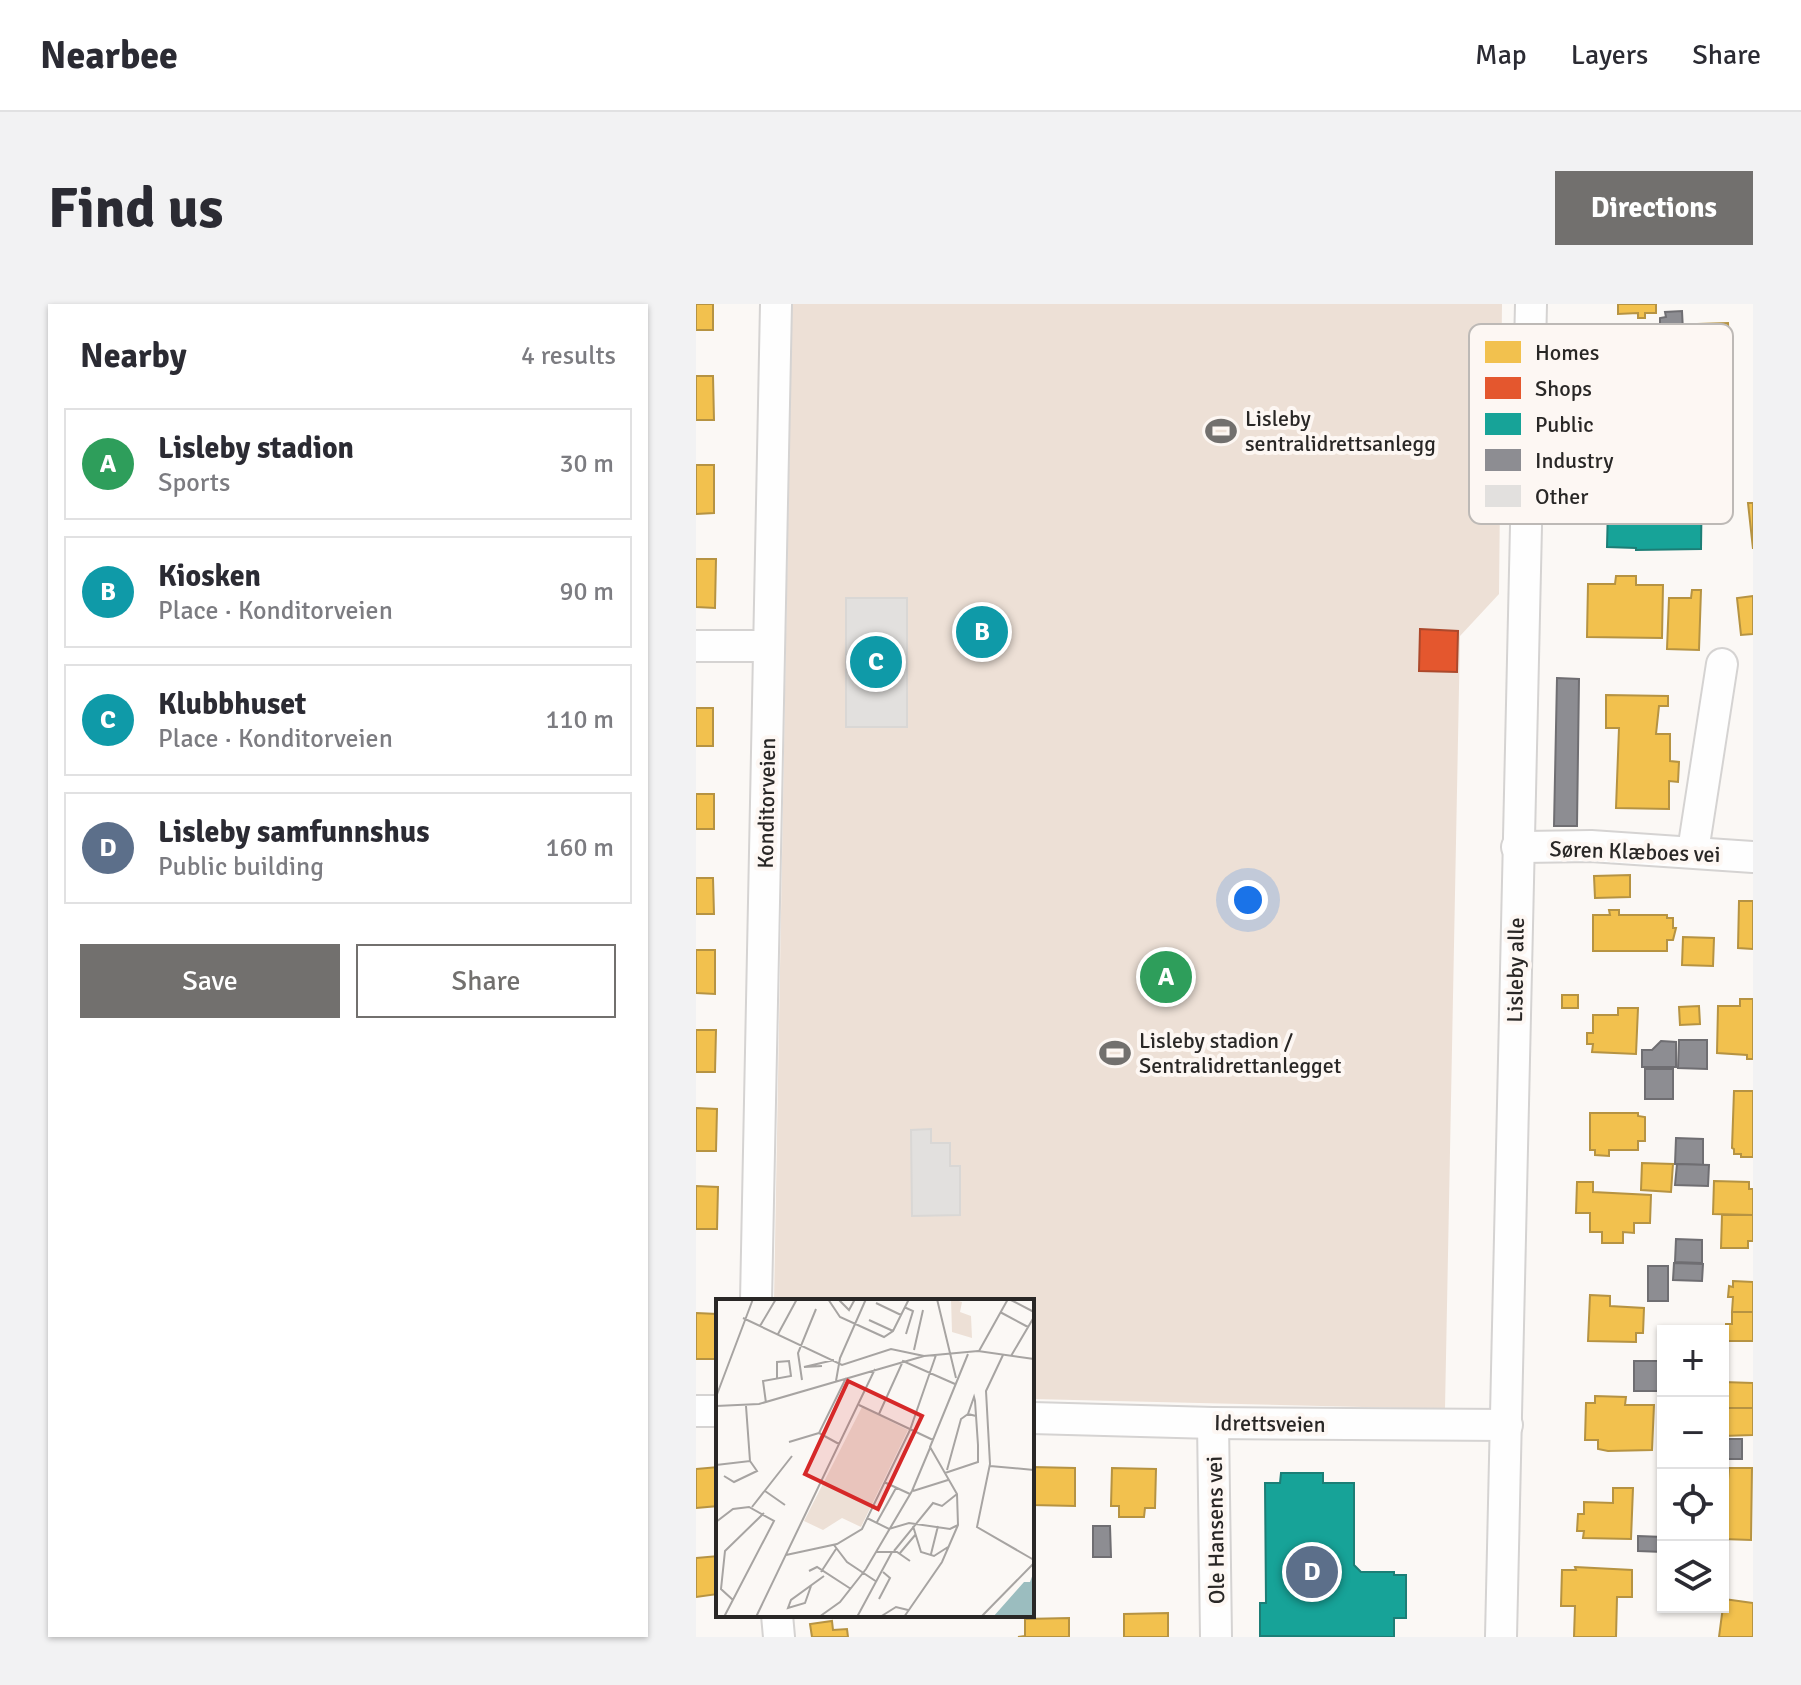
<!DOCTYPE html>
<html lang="en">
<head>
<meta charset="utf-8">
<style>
	:root { --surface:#fff; --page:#f2f2f3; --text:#2b2b33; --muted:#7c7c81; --line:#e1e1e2; --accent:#72706e }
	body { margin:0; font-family:Signika,sans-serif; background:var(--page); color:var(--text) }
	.controls { position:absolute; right:24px; bottom:24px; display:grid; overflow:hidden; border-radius:0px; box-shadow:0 2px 6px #0004 }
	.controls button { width:72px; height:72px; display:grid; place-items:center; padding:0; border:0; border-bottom:2px solid var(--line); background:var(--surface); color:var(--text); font:40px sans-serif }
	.you { position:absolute; left:552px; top:596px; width:28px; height:28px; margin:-20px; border:6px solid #fff; border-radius:50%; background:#1a73e8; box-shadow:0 0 0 12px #1a73e833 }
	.badge { display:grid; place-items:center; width:52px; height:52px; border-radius:50%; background:var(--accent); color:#fff; font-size:26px; font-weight:700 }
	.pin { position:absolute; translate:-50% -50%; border:4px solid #fff; box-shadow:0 2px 8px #0006 }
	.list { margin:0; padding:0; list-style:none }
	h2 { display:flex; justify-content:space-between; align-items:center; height:104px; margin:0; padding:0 32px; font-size:34px }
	h2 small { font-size:26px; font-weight:400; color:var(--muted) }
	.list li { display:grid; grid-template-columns:52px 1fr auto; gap:24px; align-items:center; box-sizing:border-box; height:112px; margin:0 16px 16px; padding:0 16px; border:2px solid var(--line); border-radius:0px }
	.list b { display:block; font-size:30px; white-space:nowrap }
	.list p { margin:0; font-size:26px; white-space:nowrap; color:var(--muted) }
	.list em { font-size:26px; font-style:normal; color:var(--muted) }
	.actions { display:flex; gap:16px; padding:24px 32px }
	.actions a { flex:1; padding:18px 0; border:2px solid var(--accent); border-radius:0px; text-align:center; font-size:28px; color:var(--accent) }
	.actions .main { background:var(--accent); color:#fff }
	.icon { flex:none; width:44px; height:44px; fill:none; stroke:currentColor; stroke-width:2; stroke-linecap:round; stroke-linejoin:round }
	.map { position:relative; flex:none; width:1057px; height:1333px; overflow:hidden; border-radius:0px }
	header { display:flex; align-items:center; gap:48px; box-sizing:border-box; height:112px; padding:0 40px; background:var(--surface); border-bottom:2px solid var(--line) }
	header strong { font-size:38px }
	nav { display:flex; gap:44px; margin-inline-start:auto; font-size:28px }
	.intro { display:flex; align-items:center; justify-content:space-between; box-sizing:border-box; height:192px; padding:0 48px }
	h1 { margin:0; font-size:56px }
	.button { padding:20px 36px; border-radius:0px; background:var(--accent); color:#fff; font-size:28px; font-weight:700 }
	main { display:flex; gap:48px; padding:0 48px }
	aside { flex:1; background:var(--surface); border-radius:0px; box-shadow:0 2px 6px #0004 }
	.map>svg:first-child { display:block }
	.green { fill:#ede0d6 }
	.homes { fill:#f2c14e; stroke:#b69342; stroke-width:2 }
	.shops { fill:#e4572e; stroke:#ac492c; stroke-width:2 }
	.public { fill:#17a398; stroke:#1c7e76; stroke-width:2 }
	.industry { fill:#8d8d92; stroke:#6f6e72; stroke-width:2 }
	.building { fill:#e2e0de; stroke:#d9d7d5; stroke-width:2 }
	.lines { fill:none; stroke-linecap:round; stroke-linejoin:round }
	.minor-casing { stroke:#d5d3d2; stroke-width:34 }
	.minor { stroke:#fefefe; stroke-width:30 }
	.labels { text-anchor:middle; stroke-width:8; stroke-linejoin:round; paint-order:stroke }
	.poi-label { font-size:22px; fill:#292726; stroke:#fdf7f3; text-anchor:start }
	.street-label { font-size:22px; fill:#292726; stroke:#fdf7f3 }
	.inset-road { fill:none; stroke:#a7a4a2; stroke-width:2 }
	.view { fill:#d62828; fill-opacity:0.15; stroke:#d62828; stroke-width:4 }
	.inset-edge { fill:none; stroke:#292726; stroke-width:4 }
	.key { fill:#fdf7f3; stroke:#bdb9b6; stroke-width:2 }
	.key-label { font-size:22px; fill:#292726 }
</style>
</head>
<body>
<header>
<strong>Nearbee</strong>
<nav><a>Map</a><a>Layers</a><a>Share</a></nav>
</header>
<div class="intro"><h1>Find us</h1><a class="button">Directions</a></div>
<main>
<aside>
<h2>Nearby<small>4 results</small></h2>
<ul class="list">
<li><span class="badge" style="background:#2e9e5b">A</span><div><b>Lisleby stadion</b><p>Sports</p></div><em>30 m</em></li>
<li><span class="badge" style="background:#0f9aa8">B</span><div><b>Kiosken</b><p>Place · Konditorveien</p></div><em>90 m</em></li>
<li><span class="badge" style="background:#0f9aa8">C</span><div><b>Klubbhuset</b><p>Place · Konditorveien</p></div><em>110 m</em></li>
<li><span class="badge" style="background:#5c6f8a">D</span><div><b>Lisleby samfunnshus</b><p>Public building</p></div><em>160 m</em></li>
</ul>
<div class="actions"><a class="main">Save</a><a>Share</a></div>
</aside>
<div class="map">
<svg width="1057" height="1333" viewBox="0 0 1057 1333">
	<rect width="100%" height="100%" fill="#fbf8f5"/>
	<path class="green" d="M96,0H806L803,290L764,332L749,1105L336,1095V997H78Z"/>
	<g class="homes">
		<rect x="0" y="0" width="17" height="26"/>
		<path d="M922,0H960V9H949V14H942V9L922,10Z"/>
		<path d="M1032,19L1036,98L1000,99L999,33H1002V20Z"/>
		<path d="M0,72H17L18,116H0Z"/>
		<path d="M0,161H18V209L0,210Z"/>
		<path d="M1052,199H1057V245Z"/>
		<path d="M0,255H20L19,304L0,303Z"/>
		<path d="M920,272H940V281H967L966,334L891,333L892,280H919Z"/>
		<path d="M996,286H1005L1003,346L971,345L973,294H995Z"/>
		<path d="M1057,292V330L1045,331L1041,294Z"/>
		<path d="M910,391L972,392V402H963L960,430H974V457L983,458L982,478L973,477V505L920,504L923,424H910Z"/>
		<rect x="0" y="404" width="17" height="38"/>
		<rect x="0" y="490" width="18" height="35"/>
		<path d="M934,571V593L899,594L898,572Z"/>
		<path d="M0,574H17L18,610H0Z"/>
		<path d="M1043,597H1057V645L1042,644Z"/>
		<path d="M913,606H923V611H971V614H977V624H980L977,636H971V647H897V611H914Z"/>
		<path d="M987,633L1018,634L1017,662L986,661Z"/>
		<path d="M0,646H19V690L0,689Z"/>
		<rect x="866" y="691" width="16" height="13"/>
		<path d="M1044,695H1057V755H1051V751L1021,749L1022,702H1044Z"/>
		<path d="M1003,702L1004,720L984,721L983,703Z"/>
		<path d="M922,704H942L940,750L896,748L897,740H891V729H897V711H922Z"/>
		<path d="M0,726H20L19,768H0Z"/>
		<path d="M1038,787H1057V853H1045V850H1038V845L1036,844Z"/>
		<path d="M0,804L21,805L20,847H0Z"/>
		<path d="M894,809H942V812L949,813V837H942V846H913V852L899,851V846H894Z"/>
		<path d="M946,859L977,860L975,888L945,886Z"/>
		<path d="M1018,877L1053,878V885H1057V911L1017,910Z"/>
		<path d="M881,878H897V888L955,891L954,919H938V929L927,928V939H906V928H894V909H880Z"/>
		<path d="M0,882L22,883L21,925H0Z"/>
		<path d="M1026,911H1057V937H1052V944H1025Z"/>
		<path d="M1037,977L1057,978V1008H1036L1037,993H1032L1033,982L1037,983Z"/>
		<path d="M894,991L914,992V1002L948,1004L947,1029H940V1038L892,1037Z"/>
		<path d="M1036,1008H1057V1037H1030V1020H1036Z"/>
		<path d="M0,1009L21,1010L20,1055H0Z"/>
		<path d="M1027,1078L1057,1079V1104H1031L1032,1094H1027Z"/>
		<path d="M899,1092L930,1093L929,1101H958L956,1146L912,1147L902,1145V1136H889L890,1099H899Z"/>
		<path d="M1031,1104H1057V1131L1027,1132V1113L1031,1114Z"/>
		<path d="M22,1163V1202L0,1204V1165Z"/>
		<path d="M336,1163L379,1164V1202L336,1201Z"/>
		<path d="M416,1164L460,1165L459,1204H449L448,1213H423V1202H415Z"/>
		<path d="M1033,1164H1056L1055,1236L1027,1235Z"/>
		<path d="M917,1184H937L935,1235L887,1234L888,1227H881L882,1210H888V1198L917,1199Z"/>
		<path d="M22,1252V1290L0,1293V1254Z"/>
		<path d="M879,1263L936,1266V1293H921L920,1333H878L879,1302H865L866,1266H880Z"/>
		<path d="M1028,1295L1057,1299V1333H1023Z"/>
		<path d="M472,1309V1333H428V1310Z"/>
		<path d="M373,1314V1333H322L329,1332V1315Z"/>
		<path d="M136,1317L137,1326L151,1325L152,1333H116L114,1320Z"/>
	</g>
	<path class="shops" d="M724,325L762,327L761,368L723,367Z"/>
	<g class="public">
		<path d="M913,144L1001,146L1000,170H1006L1005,245L940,246V244L911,243L912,203H909Z"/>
		<path d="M585,1169H627V1179H658V1261L665,1268H698V1271H710V1314H698V1333L564,1332V1299H570L569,1179H584Z"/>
	</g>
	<g class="industry">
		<path d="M986,7L987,27L964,28V14L970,13L969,8Z"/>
		<path d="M305,311V344H267V312Z"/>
		<path d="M861,374L883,375L881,522H858Z"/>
		<path d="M983,736H1011V765L982,764Z"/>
		<path d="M965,737L980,738V763H946V746H956Z"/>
		<rect x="949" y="765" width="28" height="30"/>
		<path d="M980,834L1007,835V861L979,860Z"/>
		<path d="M981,860L1013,861L1012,882L979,881Z"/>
		<path d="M980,935L1006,936V959L979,958Z"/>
		<path d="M978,959L1007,960L1006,977L977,976Z"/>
		<rect x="952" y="962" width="20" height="35"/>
		<rect x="938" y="1057" width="29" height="30"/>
		<rect x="1027" y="1135" width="19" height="20"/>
		<path d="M397,1222H414L415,1253H397Z"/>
		<path d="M942,1232L967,1233V1248L942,1247Z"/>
	</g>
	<g class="building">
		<rect x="150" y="294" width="61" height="129"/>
		<path d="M235,825V839H254V862H264V911L216,912L215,826Z"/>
	</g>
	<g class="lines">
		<defs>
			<g id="minor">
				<path d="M0,342H73"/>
				<path d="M821,543L895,542L1057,553"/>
				<path d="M997,547L1026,360"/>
				<path d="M60,997L80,0"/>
				<path d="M0,1107H22"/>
				<path d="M336,1114L517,1119L811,1121"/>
				<path d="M517,1119L520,1333"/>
				<path d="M81,1311L83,1333"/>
				<path d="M805,1333L835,0"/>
			</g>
		</defs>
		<use href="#minor" class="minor-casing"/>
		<use href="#minor" class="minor"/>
	</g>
	<defs>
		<symbol id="stadium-bare" viewBox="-9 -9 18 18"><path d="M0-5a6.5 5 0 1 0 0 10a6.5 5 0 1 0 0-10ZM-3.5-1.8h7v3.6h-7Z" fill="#72706e" stroke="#fdf7f3" stroke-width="2.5" paint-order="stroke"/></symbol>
	</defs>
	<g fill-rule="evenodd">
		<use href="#stadium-bare" x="503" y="105" width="44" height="44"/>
		<use href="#stadium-bare" x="397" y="727" width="44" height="44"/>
	</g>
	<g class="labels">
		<g class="poi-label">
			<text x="549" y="122">Lisleby<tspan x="549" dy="25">sentralidrettsanlegg</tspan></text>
			<text x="443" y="744">Lisleby stadion /<tspan x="443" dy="25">Sentralidrettanlegget</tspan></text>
		</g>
		<g class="street-label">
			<text transform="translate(70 499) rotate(-89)" y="8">Konditorveien</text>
			<text transform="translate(939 547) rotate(2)" y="8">Søren Klæboes vei</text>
			<text transform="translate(819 666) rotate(-89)" y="8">Lisleby alle</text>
			<text transform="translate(574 1119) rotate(1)" y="8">Idrettsveien</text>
			<text transform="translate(519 1226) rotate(-91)" y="8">Ole Hansens vei</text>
		</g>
	</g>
	<g transform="translate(20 995)">
		<rect width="318" height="318" fill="#fbf8f5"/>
		<path d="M235,0L246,3L244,13L255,17L256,39L236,33ZM146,108L192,131L145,228L126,219L107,231L88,222Z" fill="#ede0d6"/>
		<path d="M318,272V318H277L308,283H314Z" fill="#9bbdbf"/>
		<path class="inset-road" d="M112,0L124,18L168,38L177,32L193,0M122,0L133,11L139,0M221,0L240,79M293,0L318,13M160,4L185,16M188,8L197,12L190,35M284,13L312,28M27,19L126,66L175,50L208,57M153,21L177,32M44,27L60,0M62,35L81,0M198,51L207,11M263,52L292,0M287,56L270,92L274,165L261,228L318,261M295,57L318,18M106,67L88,68L118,61M86,81L82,54L100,10M120,82L124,59L150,0M0,98L37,0M50,104L47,82L75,77L73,62L61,63V79M143,106L217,141M0,107L43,105L208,57L262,52L318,60M30,107L34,162M163,115L187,62L239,85M73,143L103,134M123,145L103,134L130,79M0,166L34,162L41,172L18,183L8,177M274,167L318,171M231,171L245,120L252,115M229,174L262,163V146L259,102L258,98L252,115L260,117M168,183L194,195M49,192L69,206M197,192L232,181M36,208L76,157M151,219L173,230L193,224L234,230L242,226M0,223L17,210L33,208L58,222L8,318M161,223L180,189M197,227L205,253L218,257L232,248M118,246L131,263L161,283M178,252L217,204L226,207L241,195M160,253H181L194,262M184,254L200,235M215,255L222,227M70,256L121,245L146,230L194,131L220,56M93,272L101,268L135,290M105,273L120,250M95,287L89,304L72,309L75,301L108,277M163,300L174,279L167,273M17,301L5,290L9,252L48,214M40,318L159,70M103,318L124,303L150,270L196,192L214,149M141,318L176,253M164,318L180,308L192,311M188,318L226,263L242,226L241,195L214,148L252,55M265,318L318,264"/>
		<path class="view" d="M132,82L206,117L162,210L89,175Z"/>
		<rect width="318" height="318" class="inset-edge"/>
	</g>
	<rect x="773" y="20" width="264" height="200" rx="12" class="key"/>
	<rect x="789" y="37" width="36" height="22" fill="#f2c14e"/>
	<rect x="789" y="73" width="36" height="22" fill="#e4572e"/>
	<rect x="789" y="109" width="36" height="22" fill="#17a398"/>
	<rect x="789" y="145" width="36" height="22" fill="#8d8d92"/>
	<rect x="789" y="181" width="36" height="22" fill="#e2e0de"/>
	<g class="key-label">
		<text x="839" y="56">Homes</text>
		<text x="839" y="92">Shops</text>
		<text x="839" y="128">Public</text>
		<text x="839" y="164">Industry</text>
		<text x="839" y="200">Other</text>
	</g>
</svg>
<div class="controls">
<button>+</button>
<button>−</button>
<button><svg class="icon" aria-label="locate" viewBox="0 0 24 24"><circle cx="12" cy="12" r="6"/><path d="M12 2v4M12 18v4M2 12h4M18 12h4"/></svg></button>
<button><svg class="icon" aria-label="layers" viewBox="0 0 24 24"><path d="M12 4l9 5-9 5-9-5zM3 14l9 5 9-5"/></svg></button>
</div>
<div class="you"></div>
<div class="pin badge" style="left:470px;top:673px;background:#2e9e5b">A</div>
<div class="pin badge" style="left:286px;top:328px;background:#0f9aa8">B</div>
<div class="pin badge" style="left:180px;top:358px;background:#0f9aa8">C</div>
<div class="pin badge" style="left:616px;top:1268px;background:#5c6f8a">D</div>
</div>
</main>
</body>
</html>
